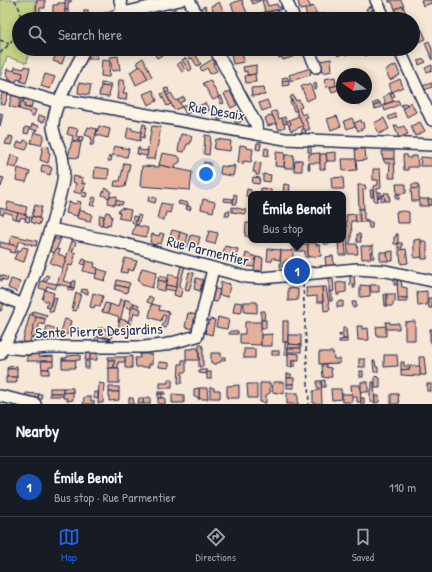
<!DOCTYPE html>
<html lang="en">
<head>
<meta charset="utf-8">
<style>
	:root { --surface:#171b24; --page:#242831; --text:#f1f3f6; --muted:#9ea1a6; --line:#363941; --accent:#2563eb }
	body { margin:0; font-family:"Patrick Hand",sans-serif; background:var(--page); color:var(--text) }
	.compass { position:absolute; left:336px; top:68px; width:36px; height:36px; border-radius:50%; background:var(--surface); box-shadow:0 2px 10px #0003; rotate:284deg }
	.you { position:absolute; left:206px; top:174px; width:14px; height:14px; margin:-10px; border:3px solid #fff; border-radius:50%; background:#1a73e8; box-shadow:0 0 0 6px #1a73e833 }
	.badge { display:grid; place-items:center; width:26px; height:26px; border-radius:50%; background:var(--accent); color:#fff; font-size:13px; font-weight:700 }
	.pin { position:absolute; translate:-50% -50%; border:2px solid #fff; box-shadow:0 1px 4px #0006 }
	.popup { position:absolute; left:248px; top:191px; width:98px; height:52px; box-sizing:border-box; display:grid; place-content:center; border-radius:8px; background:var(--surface); filter:drop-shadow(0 1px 3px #0005); font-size:13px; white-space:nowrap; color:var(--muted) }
	.popup b { font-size:15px; color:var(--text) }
	.popup::after { content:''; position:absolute; left:50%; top:100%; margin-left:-8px; border:8px solid transparent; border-top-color:var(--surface) }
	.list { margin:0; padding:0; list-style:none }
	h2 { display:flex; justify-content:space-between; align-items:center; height:52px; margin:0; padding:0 16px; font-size:17px }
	h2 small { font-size:13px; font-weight:400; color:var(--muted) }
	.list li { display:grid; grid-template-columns:26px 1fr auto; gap:12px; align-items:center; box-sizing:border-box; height:60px; padding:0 16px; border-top:1px solid var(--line) }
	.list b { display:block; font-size:15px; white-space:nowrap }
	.list p { margin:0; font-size:13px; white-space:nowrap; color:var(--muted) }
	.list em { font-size:13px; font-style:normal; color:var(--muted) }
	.icon { flex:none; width:22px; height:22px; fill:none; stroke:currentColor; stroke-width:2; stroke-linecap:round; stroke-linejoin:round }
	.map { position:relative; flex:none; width:432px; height:404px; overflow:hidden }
	.search { position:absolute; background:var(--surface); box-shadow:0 2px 10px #0003; left:12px; right:12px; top:12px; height:44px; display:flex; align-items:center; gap:10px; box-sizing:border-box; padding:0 14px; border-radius:22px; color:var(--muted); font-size:15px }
	.sheet { height:112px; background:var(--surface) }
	nav { display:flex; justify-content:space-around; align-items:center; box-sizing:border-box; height:56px; border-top:1px solid var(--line); background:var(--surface); font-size:11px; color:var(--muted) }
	nav a { display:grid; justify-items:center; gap:2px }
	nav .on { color:var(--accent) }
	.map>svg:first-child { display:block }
	.green { fill:#c3d286; stroke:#6f8072 }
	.building { fill:#e5af9a; stroke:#1b2f5e }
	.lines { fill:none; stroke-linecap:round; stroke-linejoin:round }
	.minor-casing { stroke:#1b2f5e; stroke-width:14 }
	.path { stroke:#1b2f5e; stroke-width:1.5; stroke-dasharray:4 3; stroke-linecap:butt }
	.minor { stroke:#fcf5e5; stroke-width:11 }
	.labels { text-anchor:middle; stroke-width:3; stroke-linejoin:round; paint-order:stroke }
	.street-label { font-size:15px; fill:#1b2f5e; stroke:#fcf5e5 }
</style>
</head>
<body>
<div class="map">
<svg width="432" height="404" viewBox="0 0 432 404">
	<rect width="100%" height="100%" fill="#f7e7d6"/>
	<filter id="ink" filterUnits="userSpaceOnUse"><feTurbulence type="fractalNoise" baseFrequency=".025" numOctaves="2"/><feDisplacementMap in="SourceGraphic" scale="8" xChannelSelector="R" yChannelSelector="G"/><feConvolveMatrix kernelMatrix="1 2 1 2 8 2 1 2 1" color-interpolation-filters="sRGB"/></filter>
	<g filter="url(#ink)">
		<path class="green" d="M0,0H36L34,19H19V49H29L27,63L7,57L0,77Z"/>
		<g class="building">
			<path d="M37,0H45V8H40V17L36,16Z"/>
			<path d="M65,0H71V2H68V10H65Z"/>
			<path d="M240,0H243L242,1L247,13L236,17L231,4Z"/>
			<path d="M251,0H261L253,4Z"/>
			<path d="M262,0H266L268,6L277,4L278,7H281L282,9L265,12Z"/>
			<path d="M302,0H307L311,8L300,10L298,1Z"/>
			<path d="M389,0H401L404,6L395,9L392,2H389Z"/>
			<path d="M421,0H430L432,3L423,6Z"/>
			<path d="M219,2L227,19H218L215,14L211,6Z"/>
			<path d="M58,3H65V15H53V5H58Z"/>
			<path d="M373,5L375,9L368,13L366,9Z"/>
			<path d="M205,6L210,16L206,18L204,13L200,15L197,10Z"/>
			<path d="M313,6L317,14L307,17L305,9Z"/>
			<path d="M403,6L407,16L397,19L395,9Z"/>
			<path d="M175,9L177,13L175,14L177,19H171L168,13Z"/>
			<path d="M375,9L377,14L369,17L368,13Z"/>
			<path d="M65,10H68V14L65,15Z"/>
			<rect x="84" y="10" width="4" height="9"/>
			<path d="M277,10L278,12H280L281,15L267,18L266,15H264V17L259,18L257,14Z"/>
			<path d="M158,11L163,19H158L154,12Z"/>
			<path d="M204,13L206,18L210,16L212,19H202L205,17L203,14L200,15Z"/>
			<path d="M323,13L325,16L330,13L333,19H319L317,16Z"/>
			<path d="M317,14L318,18L304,19V18Z"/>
			<path d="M422,30L426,39L415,43L413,33Z"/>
			<path d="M429,41L432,49V60L425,43Z"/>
			<path d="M152,49H170L172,52L167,55L166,53L157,58Z"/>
			<path d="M258,49H272L273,51L261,53L260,50H259Z"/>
			<path d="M274,49H294L295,56L283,60L282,57L279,58Z"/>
			<path d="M334,49H352L354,51L346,55L343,53L338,56Z"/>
			<path d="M362,49H373L374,52L365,56Z"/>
			<path d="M193,50L201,64L197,66L192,58L190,59L186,53Z"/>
			<path d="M57,52L65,55L62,64L53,61Z"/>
			<path d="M242,52L244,62L233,64L231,54Z"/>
			<path d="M97,53V59H86L89,54Z"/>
			<path d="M118,56L120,70L112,71L110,57Z"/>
			<path d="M143,58L152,77L148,79L141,66L139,67L137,62Z"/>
			<path d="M186,58L188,61H189L192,69L189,71L182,60Z"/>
			<path d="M213,59L216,63L213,64L217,71L210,74L207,68L202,71L200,67Z"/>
			<path d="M331,59L332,71L323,73L320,61Z"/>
			<path d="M424,59L426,62L419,65L418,61Z"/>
			<path d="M102,60L110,61L109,77L101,76Z"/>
			<path d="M181,62L185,70L182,72L177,64Z"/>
			<path d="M256,65V74L247,75V71L244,72L243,67Z"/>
			<path d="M396,65L400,75L390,80L385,70Z"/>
			<path d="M432,65V70L427,72L425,68Z"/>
			<path d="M25,66L30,68L26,83L20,81L23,73L14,71L15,67L24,69Z"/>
			<path d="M141,66L148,79L136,85L130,72Z"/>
			<path d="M311,68L310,75L291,81L289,75Z"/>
			<path d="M7,69L23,73L21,80L17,79L16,82L8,79L9,76L6,75Z"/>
			<path d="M45,74L55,77L50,89L41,86Z"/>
			<path d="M255,74L256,82L246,83L245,76Z"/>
			<path d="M287,77L289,80L283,81L282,78Z"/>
			<path d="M335,77L336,86L326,87L324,79Z"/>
			<path d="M400,79L403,87L392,92L389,84Z"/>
			<path d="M119,80H124L125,87L123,93H127L126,100L117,99Z"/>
			<path d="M210,80L219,97L213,100L203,83Z"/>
			<path d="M289,80V85L283,86L282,81Z"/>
			<path d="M79,83L91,85L89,95L78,93Z"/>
			<path d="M101,83L111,84L110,87L101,86Z"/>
			<path d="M316,83L317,88L314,89V84Z"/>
			<path d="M432,83V87L424,90L422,86Z"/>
			<path d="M305,84L306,86L310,84L315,97L307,101L301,86Z"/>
			<path d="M339,85L340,89L332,92L330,87Z"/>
			<path d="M101,86L110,87L109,97L99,96Z"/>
			<path d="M264,87L265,95L252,96L251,88Z"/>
			<path d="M168,88L169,92L166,93L164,89Z"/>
			<path d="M153,90L157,101L148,105L143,94Z"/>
			<path d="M230,91L237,105L231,108L224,94Z"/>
			<path d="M165,92L171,104L167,106L161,94Z"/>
			<path d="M393,92L395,96L392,97L390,93Z"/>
			<path d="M2,93L8,94L5,105L0,104Z"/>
			<path d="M171,93L176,101L178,100L182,107L174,110L167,95Z"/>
			<path d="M390,93L393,101L386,104L383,97Z"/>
			<path d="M12,95L21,97L18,108L19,109L9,106Z"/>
			<path d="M293,95L296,101L299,100L302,107L299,108L302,115L306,113L308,117L305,118L310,129L305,131L290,97Z"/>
			<path d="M221,96L224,103L221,104L218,97Z"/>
			<path d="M23,97H25L23,103L25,104L24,107L36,110L34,116H31L29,112L19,109Z"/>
			<path d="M25,97L33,100L31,108L24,107L25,104L23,103Z"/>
			<path d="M184,97L185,100L180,103L178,100Z"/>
			<path d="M355,98H363L364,100L360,101L361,104L358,105Z"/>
			<path d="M267,100L270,108L262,111L259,103Z"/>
			<path d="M292,100L297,111H294L290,101Z"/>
			<path d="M398,100L400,104L385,111L383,105Z"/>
			<path d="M379,101L380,103L374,106L372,104Z"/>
			<path d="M411,102L416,112L407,117L403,108Z"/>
			<path d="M205,103L210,110L201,115L196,107Z"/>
			<path d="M380,103L382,107L375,109L374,106Z"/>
			<path d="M406,103L407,106L403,108L401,105Z"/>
			<path d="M188,104L189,106L192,104L195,110L186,114L182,107Z"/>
			<path d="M223,109L226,115L219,121L215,112Z"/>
			<path d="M240,110L242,113L243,112L244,120L236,124L232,114Z"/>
			<path d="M276,111L279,119L282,118L285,127L279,130L271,112Z"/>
			<path d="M0,113L3,114L0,126Z"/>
			<path d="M395,114L397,117L390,120L388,117Z"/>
			<path d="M39,115L45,117L44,122L38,121Z"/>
			<path d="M272,115L276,123L268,126L265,118Z"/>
			<path d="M299,116L303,126L291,131L289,126L291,124L289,120Z"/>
			<path d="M337,116L341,126L331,130L327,119Z"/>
			<path d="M285,117L287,123L284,124L282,118Z"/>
			<path d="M352,118L355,126L347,129L344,121Z"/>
			<path d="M384,118L389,129L379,134L374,123Z"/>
			<path d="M289,120L291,124L289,126L286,121Z"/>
			<path d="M361,120L362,123L363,122L364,128L358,131L354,123Z"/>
			<path d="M420,122L425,131L415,136L411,126Z"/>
			<path d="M32,124L39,126L37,131L31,129Z"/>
			<path d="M143,124L146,125L144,138L140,137Z"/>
			<path d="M397,125L399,128L404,126L408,134L399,138L394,126Z"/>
			<path d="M99,126L110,129L108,138L96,135Z"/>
			<path d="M152,126L161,127L155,159H146Z"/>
			<path d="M25,127L30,128L28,134L24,133Z"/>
			<path d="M69,127L78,129L76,136L79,137L78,141L72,140L73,136L67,134Z"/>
			<path d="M88,127L97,129L93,145H90L92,139H91V137L85,135Z"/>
			<path d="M128,128H132V130L141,132L140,141L126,138Z"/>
			<path d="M304,128L307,135H302V129Z"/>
			<path d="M34,132L44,135L41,145L31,143Z"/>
			<path d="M181,134L192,136L190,144H187L184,152L178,151Z"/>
			<path d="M205,135L211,136L209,155L204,154Z"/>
			<path d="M9,136L13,137L11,145L5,144L7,139H9Z"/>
			<path d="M80,136L83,137L82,142L78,141Z"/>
			<path d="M216,139L231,141L230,151L214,149Z"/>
			<path d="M24,140L29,142L26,150L16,147L18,142L23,143Z"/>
			<path d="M72,141L81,143L78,158L68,157Z"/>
			<path d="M257,143H261L260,150L256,149Z"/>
			<path d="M240,145L246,146V148L253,149L251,162L243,161V164L238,163Z"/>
			<rect x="308" y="145" width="3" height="7"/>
			<path d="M43,146L49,147L48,152L50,153L48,163L40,160Z"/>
			<path d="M114,146L129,149L127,157L112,155Z"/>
			<path d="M138,148H140L139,150L146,151V150H148L147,156L137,154Z"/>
			<path d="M265,148L269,149L268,156L264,155Z"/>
			<path d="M355,149H365L366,160L356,161Z"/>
			<path d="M382,151H394V159H383Z"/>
			<path d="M276,152L285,153L284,167L275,166Z"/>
			<path d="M336,152V161H327L326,153Z"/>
			<path d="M162,153L178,156L180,158V162L175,165L174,168L159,165Z"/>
			<path d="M320,153V163H309L310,169H308L309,154Z"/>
			<path d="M320,154H326L327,162L325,163V169H320Z"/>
			<path d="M11,155L20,158L16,168L8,166Z"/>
			<path d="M285,155H294L293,168H284Z"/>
			<path d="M403,155H407L408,158H411V156H417L418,167H408V170H404Z"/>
			<path d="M109,156H112L111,161H108Z"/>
			<path d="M421,157L432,158V166H420Z"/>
			<path d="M342,159H356L357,170L343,171Z"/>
			<path d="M383,159H394L395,178H389L390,163H385Z"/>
			<path d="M298,160H302V171H294L295,161H298Z"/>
			<path d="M204,162L210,163L209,180L203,179Z"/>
			<path d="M255,162L261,163L259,175H256V172H253Z"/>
			<path d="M124,163L130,164L125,187L114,186L115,181H120Z"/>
			<path d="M42,165L50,166L49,167L52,168L50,175L41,172Z"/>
			<path d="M159,165L192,172L190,190L140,186L142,166L159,167Z"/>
			<path d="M233,165L235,166L233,176L220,174L221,166L233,167Z"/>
			<path d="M95,167L109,169L108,179L94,178Z"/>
			<path d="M18,168L30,172L26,182L16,180Z"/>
			<path d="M373,169H380L381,188L377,189L378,201H374L373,186L378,185V180H373Z"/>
			<path d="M263,174L271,175L270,182L263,181Z"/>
			<path d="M73,176L83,178L82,184L85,183L84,190L83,189L82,192L87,193L86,197L81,196L82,194L74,192L76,183L72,182Z"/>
			<path d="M0,177L4,178L1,187H0Z"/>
			<path d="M253,177L260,178L259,184L252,183Z"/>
			<path d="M343,177L344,189H332L331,178Z"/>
			<path d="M284,184L290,185L289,194H283Z"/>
			<path d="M396,184H406V193L397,194Z"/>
			<path d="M412,184H418L419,188L412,189Z"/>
			<path d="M358,185H365L366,189L363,190L364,209H359Z"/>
			<path d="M105,188L111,191L109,198L102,195Z"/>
			<path d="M261,188L271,189V194L261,193Z"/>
			<path d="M419,188V201H412L411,189Z"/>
			<path d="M247,189L251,190L250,197L246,196Z"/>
			<path d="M370,190H373V197H371Z"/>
			<path d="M378,192H381V197L378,198Z"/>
			<path d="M384,193H389L390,201H385Z"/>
			<path d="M234,194L237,195L236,204H233Z"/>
			<rect x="396" y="194" width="3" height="5"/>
			<path d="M382,195H384L385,201H381Z"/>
			<path d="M117,196L115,205L108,203L109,197Z"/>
			<path d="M149,196L156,198L155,203L148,201Z"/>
			<path d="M93,197L96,198L94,206L90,205Z"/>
			<path d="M224,198L233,199V202L223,201Z"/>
			<path d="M203,199L215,202L213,212L201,209Z"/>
			<path d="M419,199H428L429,206H419Z"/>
			<path d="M428,199H432V205H429Z"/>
			<path d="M116,200L123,202L122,205L115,204Z"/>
			<path d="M77,201L81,202L77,216L66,213L69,202L76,204Z"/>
			<path d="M179,201L188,203V206L178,204Z"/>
			<path d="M8,202L27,207L25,215L6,210Z"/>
			<path d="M161,203L172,205L170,213L166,212L164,220L157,218Z"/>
			<path d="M35,205L42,207L39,218L32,216Z"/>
			<path d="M187,206L191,207L190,210L186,209Z"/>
			<path d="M232,207L246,210L245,214L232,212Z"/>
			<path d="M0,208L18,213L16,219L12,218V214L4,212L3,215L0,214Z"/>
			<path d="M121,208L131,210L129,220L118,218L120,213L118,212Z"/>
			<path d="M359,209H364V219L368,220V222H360Z"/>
			<path d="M79,210L92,214L90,222L85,221L86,220L77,218Z"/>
			<path d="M226,211H230L229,216H225Z"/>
			<path d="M403,211L409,212V223H397L396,212Z"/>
			<path d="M106,212L110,213V215L112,216L110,225L107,224V226L102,225Z"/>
			<path d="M18,213L27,215L26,219L21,217L20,220L16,219Z"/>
			<path d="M355,214L356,221H351L352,233H351V240L349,244H357L358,254H348L346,215Z"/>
			<path d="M355,214H359L360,222H356Z"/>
			<path d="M100,215L104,216L102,225L98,224Z"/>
			<path d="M138,215L141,216L138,225H135Z"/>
			<path d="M26,216L30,217L29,222L25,221Z"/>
			<path d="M32,216L41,219L39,225L31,222Z"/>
			<path d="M133,216L137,217L135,224L132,222Z"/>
			<path d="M368,222H372V228H369Z"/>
			<path d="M246,223H251V237L245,236Z"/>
			<path d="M135,225L148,228L146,237L132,234Z"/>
			<path d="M172,230L180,232L177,245L168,243Z"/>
			<path d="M209,231L218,233L215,244L206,242Z"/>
			<path d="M180,232L188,235L185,248L177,245Z"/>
			<path d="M160,233L164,234L161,244L158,243L157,244H155L154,245L150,242L152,234L159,236Z"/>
			<path d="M357,234H360L361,242H357Z"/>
			<path d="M396,234H398V244H394V237H396Z"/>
			<path d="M11,235L37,241L36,246L31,245L32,244H24V242L21,241L18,243L17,246L9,244Z"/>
			<path d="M191,235L200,237L197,249L188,247Z"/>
			<path d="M55,238L58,240L59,238H61L55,253L49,251Z"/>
			<path d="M421,239L422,257L414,258V240Z"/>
			<path d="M293,240H295V247H292Z"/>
			<path d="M295,240H299L301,244H308V257H305V251H295Z"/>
			<path d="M323,240H330V244H324Z"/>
			<path d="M345,240L346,255H339L338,241Z"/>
			<path d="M72,241L76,243L72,252L76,253L72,266L69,265L63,281L72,283L71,287L57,284Z"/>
			<path d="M421,241H425L427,243V259H422Z"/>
			<path d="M0,242L17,246L15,253L10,252L11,250L0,247Z"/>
			<path d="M308,243H317L316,245H320L321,256L308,257Z"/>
			<rect x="398" y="243" width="4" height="5"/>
			<path d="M373,245V252H370V246Z"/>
			<path d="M225,246L238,249L236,256H234L233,259L222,256Z"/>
			<path d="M361,246H370L371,258L362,259Z"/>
			<path d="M23,247L28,248L24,262L14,259L18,250L20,251Z"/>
			<path d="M56,249L60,250L58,254L66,257L63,268L50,263Z"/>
			<path d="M268,249L281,250L280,260L275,259V258H273L272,261H267Z"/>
			<path d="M406,249L408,263L401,264L400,255H399V250Z"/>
			<path d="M292,250H293V260H286V262H283V267H280L281,251H292Z"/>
			<path d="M393,251V261H388L387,252Z"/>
			<path d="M370,252H373L374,258H371Z"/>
			<path d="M380,252H387L388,261H380Z"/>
			<path d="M246,253L256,257L255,267L243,266Z"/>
			<path d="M333,256L334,266H326L325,257Z"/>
			<path d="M256,257L263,258L262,271L254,270Z"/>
			<path d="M125,258L137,261L133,271L128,269L127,273L121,272Z"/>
			<path d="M83,259L86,260L85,265L81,264Z"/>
			<path d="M86,261L95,263L94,267L98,268L96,274L83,271Z"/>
			<path d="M181,265L185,266L179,287L183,288L180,297L174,295Z"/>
			<path d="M142,268L157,272L152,288L142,285L138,280Z"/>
			<path d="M98,269L108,272L105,281L95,278Z"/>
			<path d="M189,272L194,273L189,291L185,290Z"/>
			<path d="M169,274L178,277L176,287L166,285Z"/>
			<path d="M350,274H354L355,288H353V284L350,285Z"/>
			<path d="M0,275L8,278L7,281L2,279V281L0,280Z"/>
			<path d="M46,275L49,276L46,282L43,281Z"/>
			<path d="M159,276L167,278L166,282L158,280Z"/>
			<path d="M167,278L168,279L164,291L156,289L158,280L166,282Z"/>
			<path d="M196,278L203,280L200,291L194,289Z"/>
			<path d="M394,278L397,279V285H394Z"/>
			<path d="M11,279L20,282L17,292L8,288Z"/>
			<path d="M329,279H333L334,291L329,292Z"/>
			<path d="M397,279L401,280L402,287L407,288V298H398Z"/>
			<path d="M117,280L130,283L128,288L116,285Z"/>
			<path d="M41,281L57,284L55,289L47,286L46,290L39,288Z"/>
			<path d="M73,281H75L74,288L71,287Z"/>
			<path d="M221,282L230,284L228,297L219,295Z"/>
			<path d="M346,282V292L339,293V295H337L336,283Z"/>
			<path d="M116,285L128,288L127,293L114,289Z"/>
			<path d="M166,285L176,287L175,291L165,289Z"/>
			<path d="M360,285L370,286V296L360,297Z"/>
			<path d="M370,285H379V292H371Z"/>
			<path d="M68,287L74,288L73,291L68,290Z"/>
			<path d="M322,287L323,302H317V296L307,297L306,288Z"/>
			<path d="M322,287H326L330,310L324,311Z"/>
			<path d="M212,288L220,290L217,302L209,301Z"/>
			<path d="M288,288L298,289V300L288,301Z"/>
			<path d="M82,289L88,290V294L81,292Z"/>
			<path d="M45,290L54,293L49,308L46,307L48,302L42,299Z"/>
			<path d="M332,291V301H330L329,292Z"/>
			<path d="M427,291V305L418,306L417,292Z"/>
			<path d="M76,293L81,294L76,311L72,310Z"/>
			<path d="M93,293L103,296L100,307L95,305L94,308L90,307Z"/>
			<path d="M384,294H387V306H385Z"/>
			<path d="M387,294H395V302H393V306H387Z"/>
			<path d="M149,296L153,298L152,304L147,302Z"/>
			<path d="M53,297L57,298L53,312L49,311Z"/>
			<rect x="398" y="298" width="9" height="4"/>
			<path d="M428,298H432V308H429Z"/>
			<path d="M120,299L125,301L120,322H118L119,317L117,316L108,313L110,304L118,307Z"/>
			<path d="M125,299L134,303L131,309L124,306Z"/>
			<path d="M343,301V307H337V302Z"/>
			<path d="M0,302L4,304L1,311H0Z"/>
			<path d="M235,302L243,303L241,313L233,312Z"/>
			<path d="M244,302H257V313L244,312Z"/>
			<path d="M352,302H356V307L353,308Z"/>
			<path d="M105,303L110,304L108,313L102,312Z"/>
			<path d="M134,303L139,305L138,308L133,307Z"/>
			<path d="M152,304L160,306L159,310L169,312L166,328L162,327L166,316L163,315L161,321L149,317Z"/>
			<path d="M132,306L141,309L140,314L134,313L131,324L128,323Z"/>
			<path d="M33,311L47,315L45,319L31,315Z"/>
			<path d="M261,311H265L264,320H261Z"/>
			<path d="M188,313L197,315L193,329L185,327Z"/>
			<path d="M30,314L37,317L29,345L22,346L24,341L23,340Z"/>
			<path d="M36,317L45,319L44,325L40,323L38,328L40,329L39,331H37L35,338L31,337Z"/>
			<path d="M218,317L229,320L227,329L216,327Z"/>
			<path d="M65,319L71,321L67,335L63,334L62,335H60Z"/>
			<path d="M120,319L128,321L125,334L117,333Z"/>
			<path d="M210,319L215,320L212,335L205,333L206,330L202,329L203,323L208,324Z"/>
			<rect x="261" y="320" width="5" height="8"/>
			<rect x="283" y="321" width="5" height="21"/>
			<path d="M415,321V340H405V322Z"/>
			<path d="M245,322H261V345L240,344V334H245Z"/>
			<path d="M386,322H390V324L399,323V329H386Z"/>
			<path d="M47,326L57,329L54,340L44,338Z"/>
			<path d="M357,326H362V329L368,328L369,340H358Z"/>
			<path d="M386,326V336H377L376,327Z"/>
			<path d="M98,328H102L100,333H97Z"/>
			<path d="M102,328L113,331L111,339L100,336Z"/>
			<path d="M343,328H346L347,339H343V336H339V334L343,333Z"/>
			<path d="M430,329H432V343L430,342Z"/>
			<path d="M230,331H238V334H229Z"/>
			<path d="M272,334V346H261V335Z"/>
			<path d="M288,335H301V345L288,344Z"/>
			<path d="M96,336L99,337L98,343H94Z"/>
			<path d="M100,336L111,339V340L99,337Z"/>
			<path d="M347,339V342H339V340Z"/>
			<rect x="285" y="342" width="3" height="13"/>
			<path d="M288,344L301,345V348H288Z"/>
			<path d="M199,345H202L203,347V367H199Z"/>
			<path d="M39,348V357L53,356V361H27V355H30V349Z"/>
			<path d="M193,348H198L199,360H186V349H193Z"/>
			<rect x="288" y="348" width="13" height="4"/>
			<rect x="244" y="349" width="11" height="9"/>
			<rect x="272" y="351" width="7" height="4"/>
			<path d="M97,352V360H90V353Z"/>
			<path d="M319,352H333L334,359H340V363L319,364Z"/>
			<path d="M86,353H90V360H85Z"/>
			<path d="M211,353H221V357H225V360H221V362L217,363V364H213V363H211Z"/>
			<path d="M288,353L299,354V360H292V367H288Z"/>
			<path d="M140,354H152V364H149V367H136L135,358H140Z"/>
			<path d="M80,355V360H62V358H67V356Z"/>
			<path d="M384,355H397L398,366L384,367Z"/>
			<path d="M132,356V368H125V357Z"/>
			<path d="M108,357H125V362H118V368H114V360H108Z"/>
			<path d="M419,357H424L426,375H420Z"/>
			<rect x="359" y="359" width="6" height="8"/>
			<path d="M62,360H76L75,368H62Z"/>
			<rect x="108" y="360" width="6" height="8"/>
			<path d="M182,360H186V372H182V383H178L179,364H182Z"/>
			<rect x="292" y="360" width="3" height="6"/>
			<path d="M41,361H53V366H49V369H42Z"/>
			<rect x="85" y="361" width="4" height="7"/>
			<path d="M373,361H375L376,367H378V372H374Z"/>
			<path d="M159,362L169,363V368L159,367Z"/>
			<path d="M401,362H404V366H409L410,369L401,370Z"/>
			<path d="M322,364H326V367L331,368L332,377H328V378L323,377Z"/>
			<path d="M17,366V369H7L8,367Z"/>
			<path d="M409,366H420V376L401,375V370L410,369Z"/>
			<rect x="109" y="368" width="10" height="15"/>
			<rect x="7" y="369" width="10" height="8"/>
			<rect x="42" y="369" width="7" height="5"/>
			<path d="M199,370H207V374L199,373Z"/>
			<rect x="360" y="371" width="3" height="6"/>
			<rect x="207" y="372" width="4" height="7"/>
			<rect x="287" y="374" width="4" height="4"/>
			<path d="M375,376L380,378V388H375Z"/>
			<path d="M6,377H17V381H16V383H6Z"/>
			<rect x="287" y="378" width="7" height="6"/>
			<path d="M168,379H172V388H160V383H168Z"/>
			<path d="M325,380V387H322L321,381Z"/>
			<path d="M317,381H321L322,404L313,403V391L319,390V388L317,387Z"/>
			<path d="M273,382H284V394L272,392Z"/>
			<rect x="361" y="382" width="7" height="10"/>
			<path d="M372,382H374L375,403L370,402V389H372Z"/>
			<path d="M99,383L104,384L103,403H98Z"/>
			<path d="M260,383H270V393L266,395V403L260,402Z"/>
			<path d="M247,384H257V398H248Z"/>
			<rect x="287" y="384" width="7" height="4"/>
			<rect x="427" y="384" width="4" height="7"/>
			<path d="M239,385V398H227V386Z"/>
			<path d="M351,385H360L361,402H357V397H352Z"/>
			<rect x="109" y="387" width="10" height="5"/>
			<path d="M210,387L214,388V390H220V398H210Z"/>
			<rect x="50" y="388" width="13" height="5"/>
			<path d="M63,388H73V392L63,393Z"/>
			<path d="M199,388H207L208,399H199Z"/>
			<path d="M199,388V399H198V397H194V389Z"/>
			<path d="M331,389H341L342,399L332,400Z"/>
			<path d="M73,392V400L67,401V398H63V393Z"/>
			<path d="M94,392H98V399L94,398Z"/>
			<path d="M109,392H119V400L109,401Z"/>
			<rect x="158" y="392" width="7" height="2"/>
			<path d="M26,393L39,394L38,397H35V399L26,398Z"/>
			<rect x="50" y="393" width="13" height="3"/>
			<rect x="287" y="393" width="11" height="11"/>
			<path d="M39,394H42L41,400H38Z"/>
			<rect x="158" y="394" width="4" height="4"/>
			<path d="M172,394L184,395V403H172Z"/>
			<rect x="342" y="394" width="10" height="8"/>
			<path d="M391,394H398L399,404H391Z"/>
			<path d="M375,396H379V402L375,403Z"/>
			<path d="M84,397H91V401H94V404H83Z"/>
			<path d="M150,397V404H143V398Z"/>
			<path d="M129,398H133L134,404H129Z"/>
			<path d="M139,398H143V404H138Z"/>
			<rect x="158" y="398" width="7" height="6"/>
			<rect x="361" y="398" width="3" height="6"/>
		</g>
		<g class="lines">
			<defs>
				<g id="minor">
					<path d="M189,0L199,19"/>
					<path d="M286,0L294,19"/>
					<path d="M376,0L385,19"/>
					<path d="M123,13L180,0"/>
					<path d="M106,19L123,13L120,0"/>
					<path d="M215,49L256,124L257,134"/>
					<path d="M308,49L316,67"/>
					<path d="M399,49L432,120"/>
					<path d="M0,85L54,101H69L285,139L432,145"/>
					<path d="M50,229L117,242L246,277L262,278L357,269L386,271L432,281"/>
					<path d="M0,295L23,305"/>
					<path d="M0,346L3,347L24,349L49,347H144L164,345L197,336L213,269"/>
					<path d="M0,354C7,339 16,323 22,307C37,270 53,225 62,186C64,177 64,165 62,156C59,146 54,137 53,127C52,106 76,68 85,49"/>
					<path d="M0,396L35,404"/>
				</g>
			</defs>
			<use href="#minor" class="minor-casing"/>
			<g class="path">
				<path d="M15,0L20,10V19"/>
				<path d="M0,40L9,44"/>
				<path d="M0,53C9,45 17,36 19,24"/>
				<path d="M303,284L309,404"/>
			</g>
			<use href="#minor" class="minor"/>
		</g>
	</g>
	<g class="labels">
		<g class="street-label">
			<text transform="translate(217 111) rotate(10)" y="5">Rue Desaix</text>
			<text transform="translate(208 251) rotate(14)" y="5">Rue Parmentier</text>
			<text transform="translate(99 331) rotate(-2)" y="5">Sente Pierre Desjardins</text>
		</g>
	</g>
</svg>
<svg class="compass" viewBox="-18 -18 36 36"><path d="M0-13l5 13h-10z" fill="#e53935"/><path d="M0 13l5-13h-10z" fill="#9ea1a6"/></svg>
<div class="you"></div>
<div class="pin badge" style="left:297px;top:271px;background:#1a4fb4">1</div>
<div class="popup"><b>Émile Benoit</b>Bus stop</div>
<div class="search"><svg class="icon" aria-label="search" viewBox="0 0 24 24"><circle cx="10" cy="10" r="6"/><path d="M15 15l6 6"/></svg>Search here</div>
</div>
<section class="sheet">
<h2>Nearby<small></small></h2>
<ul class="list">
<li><span class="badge" style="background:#1a4fb4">1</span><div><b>Émile Benoit</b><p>Bus stop · Rue Parmentier</p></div><em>110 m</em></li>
</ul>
</section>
<nav>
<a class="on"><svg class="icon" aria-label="map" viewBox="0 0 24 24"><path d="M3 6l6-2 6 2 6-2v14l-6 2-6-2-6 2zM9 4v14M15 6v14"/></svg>Map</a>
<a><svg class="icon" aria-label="directions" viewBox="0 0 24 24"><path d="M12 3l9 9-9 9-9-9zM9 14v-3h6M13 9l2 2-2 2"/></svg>Directions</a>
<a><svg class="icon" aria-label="saved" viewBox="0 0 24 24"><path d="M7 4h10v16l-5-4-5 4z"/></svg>Saved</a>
</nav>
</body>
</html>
